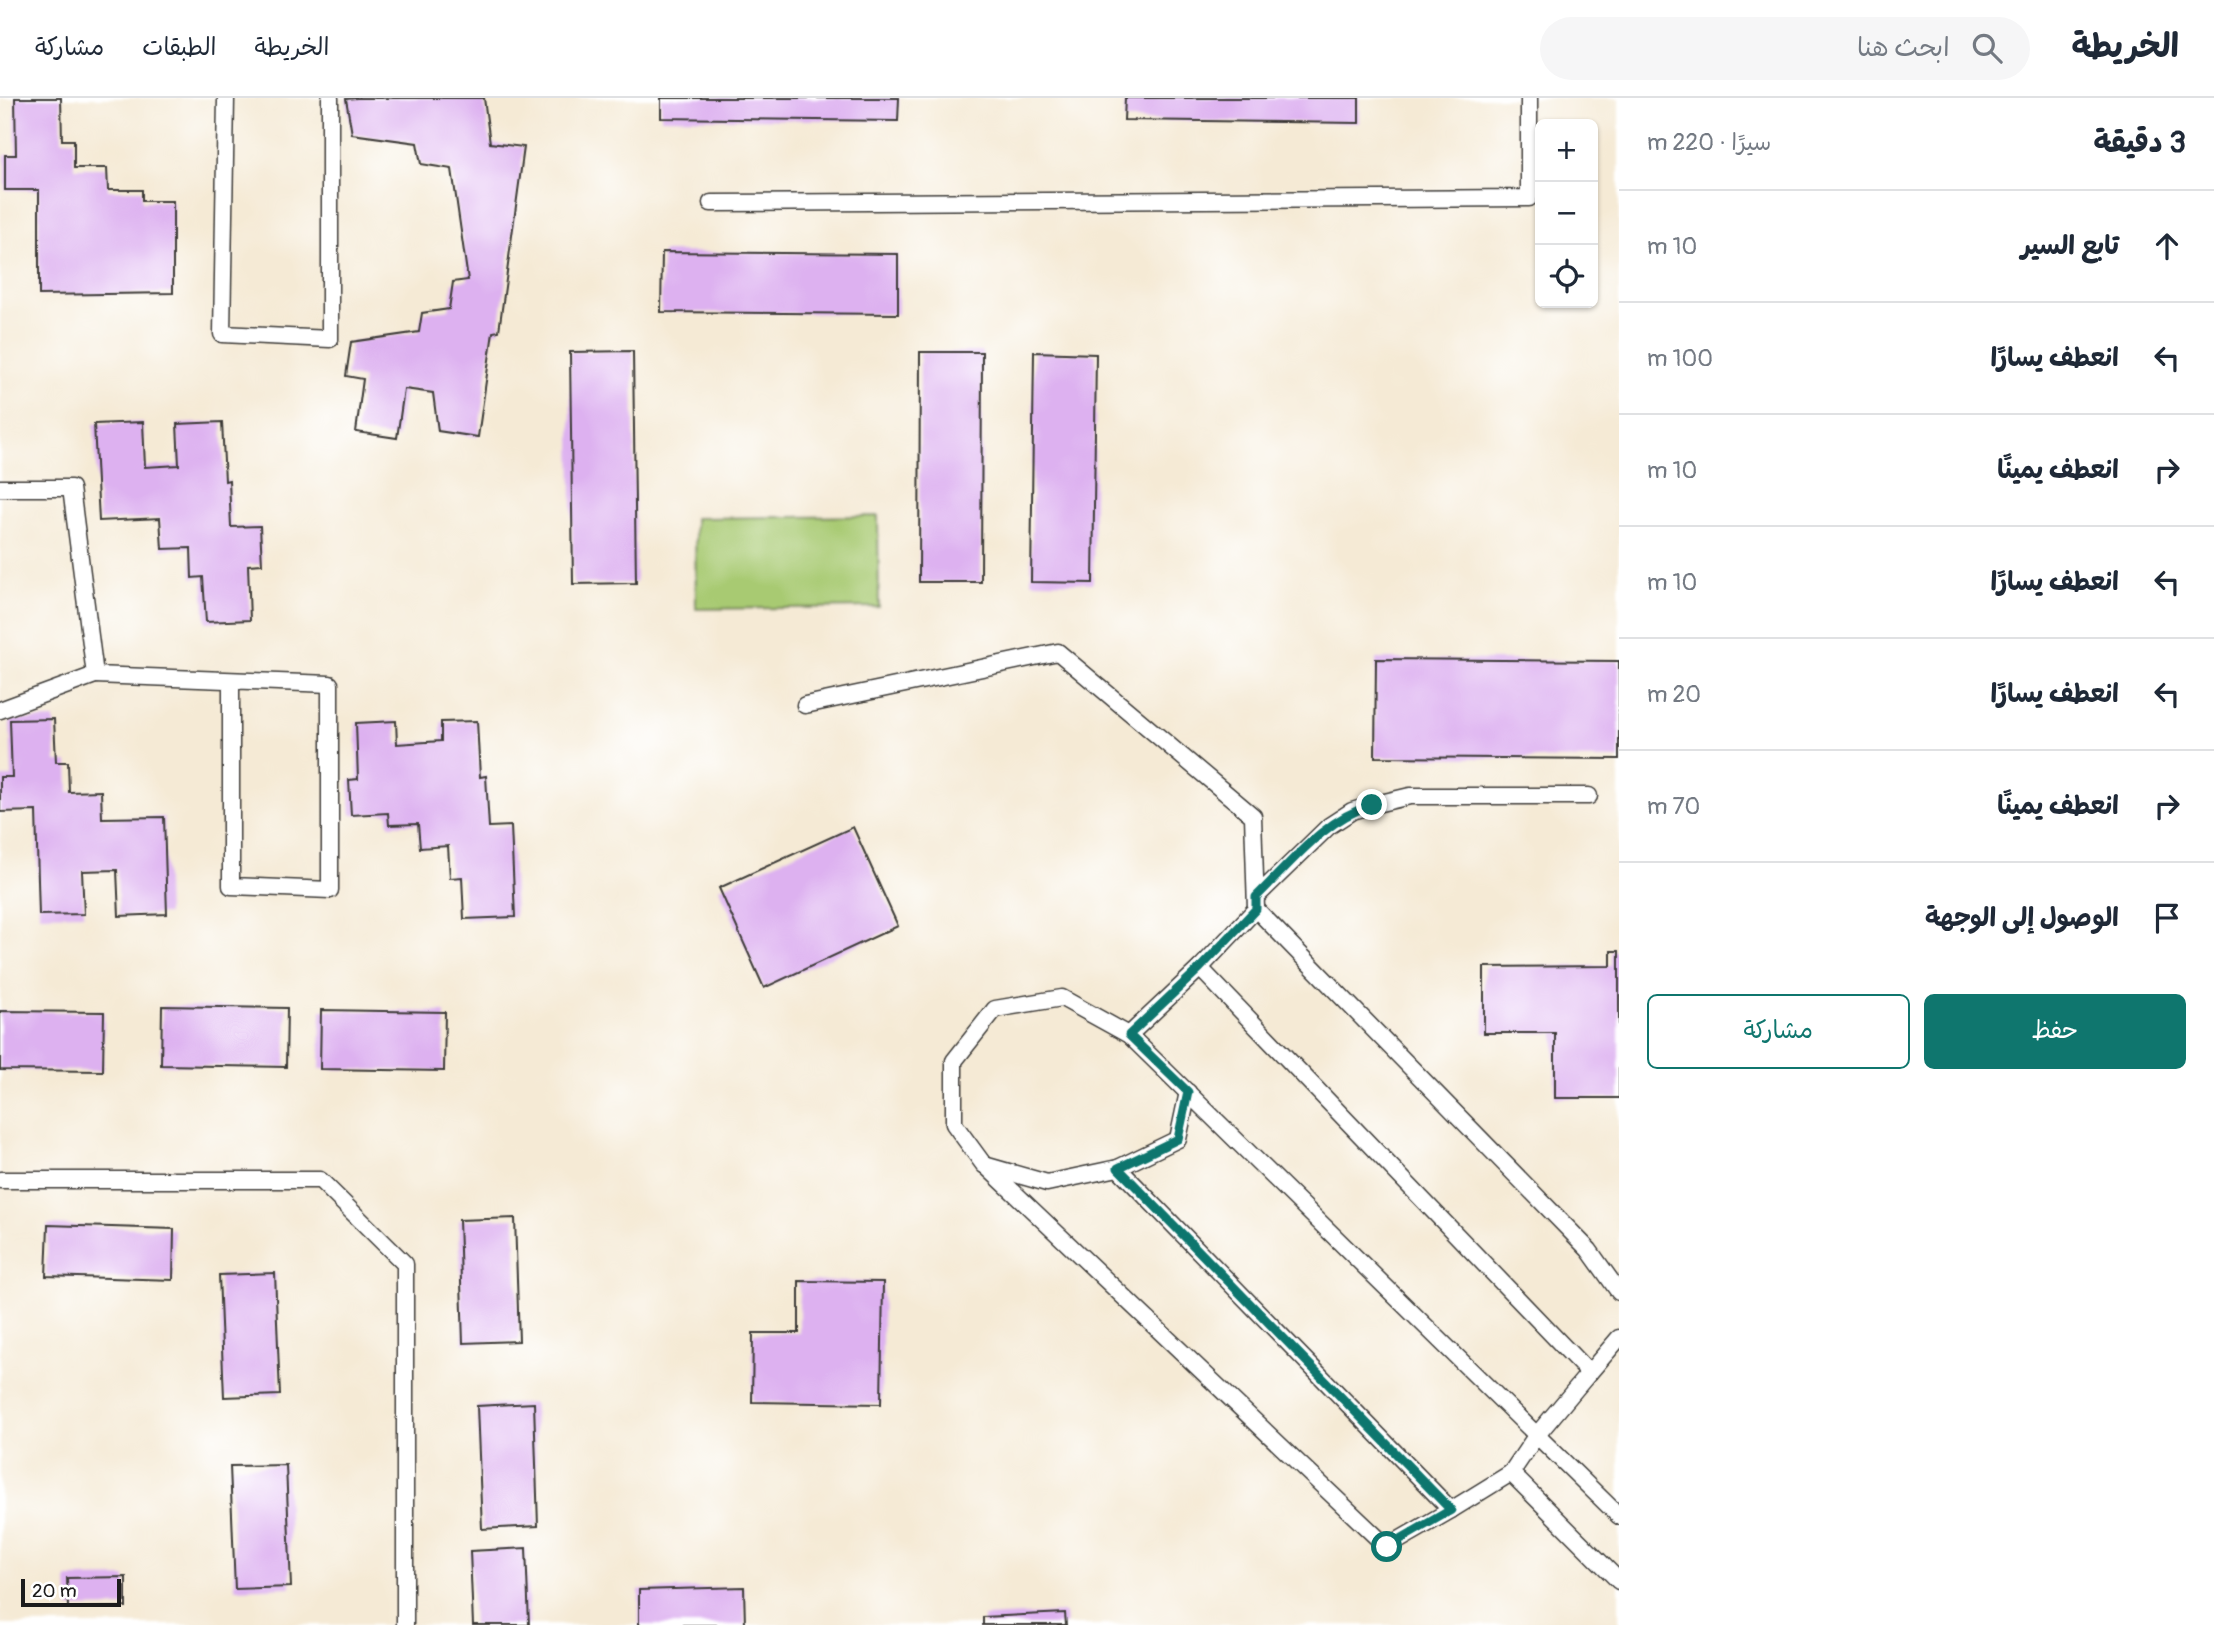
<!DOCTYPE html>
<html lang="ar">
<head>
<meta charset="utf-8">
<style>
	:root { --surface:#fff; --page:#f6f6f7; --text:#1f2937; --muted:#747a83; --line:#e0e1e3; --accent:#0f766e }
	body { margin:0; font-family:Pangolin,"Playpen Sans Arabic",sans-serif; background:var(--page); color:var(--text); direction:rtl }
	.controls { position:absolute; right:21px; top:21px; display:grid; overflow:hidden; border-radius:10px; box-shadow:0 2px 5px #0004 }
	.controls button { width:63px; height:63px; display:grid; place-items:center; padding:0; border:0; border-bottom:2px solid var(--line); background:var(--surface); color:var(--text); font:35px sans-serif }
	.scale { position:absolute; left:21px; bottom:18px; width:100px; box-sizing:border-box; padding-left:7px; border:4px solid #1c1c1c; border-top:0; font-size:19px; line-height:24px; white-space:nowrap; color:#1c1c1c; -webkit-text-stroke:5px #fff; paint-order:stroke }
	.stop { position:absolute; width:21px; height:21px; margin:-16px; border:5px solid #0f766e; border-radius:50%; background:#fff }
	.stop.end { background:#0f766e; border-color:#fff; box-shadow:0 2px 7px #0008 }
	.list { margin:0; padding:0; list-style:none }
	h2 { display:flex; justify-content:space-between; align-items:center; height:91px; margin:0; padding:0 28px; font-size:30px }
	h2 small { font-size:23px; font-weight:400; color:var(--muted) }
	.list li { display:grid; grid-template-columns:46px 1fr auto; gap:21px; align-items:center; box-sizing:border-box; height:112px; padding:0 28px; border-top:2px solid var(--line) }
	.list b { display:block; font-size:26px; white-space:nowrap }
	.list em { font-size:23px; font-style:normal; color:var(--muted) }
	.actions { display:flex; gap:14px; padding:21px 28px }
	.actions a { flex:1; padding:16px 0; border:2px solid var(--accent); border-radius:10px; text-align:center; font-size:24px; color:var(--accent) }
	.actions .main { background:var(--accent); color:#fff }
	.icon { flex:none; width:38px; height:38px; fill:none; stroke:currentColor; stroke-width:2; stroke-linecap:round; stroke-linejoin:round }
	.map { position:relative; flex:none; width:1619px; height:1527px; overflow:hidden; direction:ltr }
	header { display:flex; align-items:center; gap:42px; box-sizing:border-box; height:98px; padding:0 35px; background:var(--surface); border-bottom:2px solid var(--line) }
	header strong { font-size:33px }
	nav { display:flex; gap:38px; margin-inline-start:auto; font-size:24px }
	.search { width:490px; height:63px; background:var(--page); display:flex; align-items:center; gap:18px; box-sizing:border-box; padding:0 24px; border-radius:38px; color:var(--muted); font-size:26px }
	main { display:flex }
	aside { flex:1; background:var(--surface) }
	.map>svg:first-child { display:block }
	.green { fill:#a8ca72; stroke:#627347; stroke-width:2 }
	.building { fill:#ddb1f0 }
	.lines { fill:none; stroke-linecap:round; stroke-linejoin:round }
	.service-casing { stroke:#3d3b38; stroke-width:19 }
	.service { stroke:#fff; stroke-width:16 }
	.route { stroke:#0f766e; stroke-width:9 }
</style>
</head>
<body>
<header>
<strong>الخريطة</strong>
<div class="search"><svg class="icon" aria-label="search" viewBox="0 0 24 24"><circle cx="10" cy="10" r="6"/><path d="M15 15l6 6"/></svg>ابحث هنا</div>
<nav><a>الخريطة</a><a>الطبقات</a><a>مشاركة</a></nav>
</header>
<main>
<aside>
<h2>3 دقيقة<small>سيرًا · 220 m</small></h2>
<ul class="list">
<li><svg class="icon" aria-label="ahead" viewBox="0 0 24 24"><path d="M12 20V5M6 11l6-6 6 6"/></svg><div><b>تابع السير</b></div><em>10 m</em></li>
<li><svg class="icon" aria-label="left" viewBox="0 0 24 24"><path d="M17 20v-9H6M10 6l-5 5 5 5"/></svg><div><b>انعطف يسارًا</b></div><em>100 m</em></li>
<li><svg class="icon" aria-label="right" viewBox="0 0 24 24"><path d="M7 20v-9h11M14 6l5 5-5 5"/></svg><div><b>انعطف يمينًا</b></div><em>10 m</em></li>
<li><svg class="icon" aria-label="left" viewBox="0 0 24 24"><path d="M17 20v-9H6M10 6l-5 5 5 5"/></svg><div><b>انعطف يسارًا</b></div><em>10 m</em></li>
<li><svg class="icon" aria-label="left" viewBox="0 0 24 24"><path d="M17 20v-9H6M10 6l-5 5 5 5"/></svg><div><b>انعطف يسارًا</b></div><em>20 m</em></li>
<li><svg class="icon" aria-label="right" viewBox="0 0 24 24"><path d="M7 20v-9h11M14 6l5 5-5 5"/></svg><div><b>انعطف يمينًا</b></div><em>70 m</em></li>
<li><svg class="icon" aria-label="arrive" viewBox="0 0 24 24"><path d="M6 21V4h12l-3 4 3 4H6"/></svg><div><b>الوصول إلى الوجهة</b></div></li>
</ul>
<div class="actions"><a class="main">حفظ</a><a>مشاركة</a></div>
</aside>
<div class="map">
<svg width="1619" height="1527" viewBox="0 0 1619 1527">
	<rect width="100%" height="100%" fill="#fff"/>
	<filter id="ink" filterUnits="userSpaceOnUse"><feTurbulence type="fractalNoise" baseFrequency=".0143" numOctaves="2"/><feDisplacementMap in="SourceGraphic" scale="14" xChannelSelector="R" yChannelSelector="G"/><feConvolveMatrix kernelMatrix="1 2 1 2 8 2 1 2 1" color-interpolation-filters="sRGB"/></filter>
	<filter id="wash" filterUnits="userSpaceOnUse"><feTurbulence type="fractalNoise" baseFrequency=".00686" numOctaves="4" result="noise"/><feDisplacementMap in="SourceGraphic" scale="28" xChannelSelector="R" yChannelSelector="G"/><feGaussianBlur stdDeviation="1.57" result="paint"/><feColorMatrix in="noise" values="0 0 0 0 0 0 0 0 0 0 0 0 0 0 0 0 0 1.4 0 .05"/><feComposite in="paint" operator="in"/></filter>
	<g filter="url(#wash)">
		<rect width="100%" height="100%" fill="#f5ead5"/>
		<path class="green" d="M878,418L879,509L696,511L695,420Z"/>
		<g id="blocks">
			<g class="building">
				<path d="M15,0H61L62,42H74V70H107L108,92H142V103H173V195L39,197V92H5V57H16Z"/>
				<path d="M357,0H484L490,45L524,49L499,233L493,234L478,339L438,333L433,295L404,291L397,340L356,334L363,281L346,278L351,244L419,234L422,215L449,211L453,184L468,182L452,71L421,66L417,45L352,36L346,1Z"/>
				<path d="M661,0H899L898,23L661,20Z"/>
				<path d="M1125,0H1359V25L1124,22Z"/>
				<path d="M662,154L898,156V216L661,214Z"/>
				<path d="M633,253L636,485L573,486L570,254Z"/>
				<path d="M920,254H982L981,484H919Z"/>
				<path d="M1034,254L1096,256L1093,485L1031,484Z"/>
				<path d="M143,324L145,369L179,367L177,326L222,324L225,383L229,382L231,429L260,428L262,466L248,467L250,522L206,524L203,479L192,480L191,450L162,451L160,420L99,423L94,326Z"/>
				<path d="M1376,561L1619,563V661L1375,659Z"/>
				<path d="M54,621L56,664H68L69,694L101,693L102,720L164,719L167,816L119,818L117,772L82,773L84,816L39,817L36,713L0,714V679H12L10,622Z"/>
				<path d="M396,623L397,646L441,643V624L477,623L480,679L486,678L489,729L511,728L515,819L464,821L462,779L450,780L448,748L420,750L418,726L389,727L388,715L351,717L349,682L358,681L356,625Z"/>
				<path d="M853,729L898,828L764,890L719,790Z"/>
				<path d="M1611,853H1619V1000H1555V935H1484V869L1611,868Z"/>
				<path d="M162,908L287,910L286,969L161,967Z"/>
				<path d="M321,912L445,914L444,973L320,971Z"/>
				<path d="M0,913L104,914L103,973L0,972Z"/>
				<path d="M515,1120L519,1243L463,1245L459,1122Z"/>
				<path d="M48,1127L174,1131L173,1182L46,1178Z"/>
				<path d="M275,1175L280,1297L224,1299L219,1177Z"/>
				<path d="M799,1183L883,1184L881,1306L752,1304L753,1235H799Z"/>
				<path d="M534,1305L538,1428L482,1431L477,1308Z"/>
				<path d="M286,1367L291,1489L235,1491L230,1368Z"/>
				<path d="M526,1450L529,1527H473L470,1453Z"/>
				<path d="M126,1479V1509L68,1510L67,1480Z"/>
				<path d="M744,1489L745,1527H639V1492Z"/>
				<path d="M1065,1515L1066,1527H983V1519Z"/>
			</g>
		</g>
	</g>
	<g filter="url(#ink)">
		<use href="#blocks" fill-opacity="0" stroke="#3d3b38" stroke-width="2"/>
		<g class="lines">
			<defs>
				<g id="service">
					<path d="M226,0L222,236L330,241V0"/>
					<path d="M711,105L1529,100V0"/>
					<path d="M0,390H71L95,577L330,586V792L231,788V583"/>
					<path d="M805,607L1058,554L1253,718L1256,811"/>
					<path d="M0,612L95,577"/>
					<path d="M1256,799L1329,728L1352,713L1372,707L1410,698H1589"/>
					<path d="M1200,870L1256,811L1589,1152L1619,1194"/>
					<path d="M1129,937L1200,870L1589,1275L1536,1338L1511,1375"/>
					<path d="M986,1068L1387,1449L1451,1412"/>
					<path d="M1118,1070L1178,1041L1188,994"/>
					<path d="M0,1082H320L405,1166V1527"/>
					<path d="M1589,1275L1619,1240"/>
					<path d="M1619,1418L1129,937L1062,900L995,911L954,963V1026L984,1067L1047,1085L1118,1070L1451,1412L1511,1375L1619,1483"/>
				</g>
			</defs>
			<use href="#service" class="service-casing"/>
			<use href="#service" class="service"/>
		</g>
	</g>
	<g class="lines" filter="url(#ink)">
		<path class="route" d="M1372,707C1324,721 1291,765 1256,799V811L1200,870L1129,937L1188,994L1178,1041L1118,1070L1451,1412L1387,1449"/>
	</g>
</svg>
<div class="controls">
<button>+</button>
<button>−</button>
<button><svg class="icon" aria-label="locate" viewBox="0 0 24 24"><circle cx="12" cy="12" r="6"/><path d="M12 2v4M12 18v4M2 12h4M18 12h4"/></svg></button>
</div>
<div class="scale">20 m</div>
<div class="stop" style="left:1387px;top:1449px"></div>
<div class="stop end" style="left:1372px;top:707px"></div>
</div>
</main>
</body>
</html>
